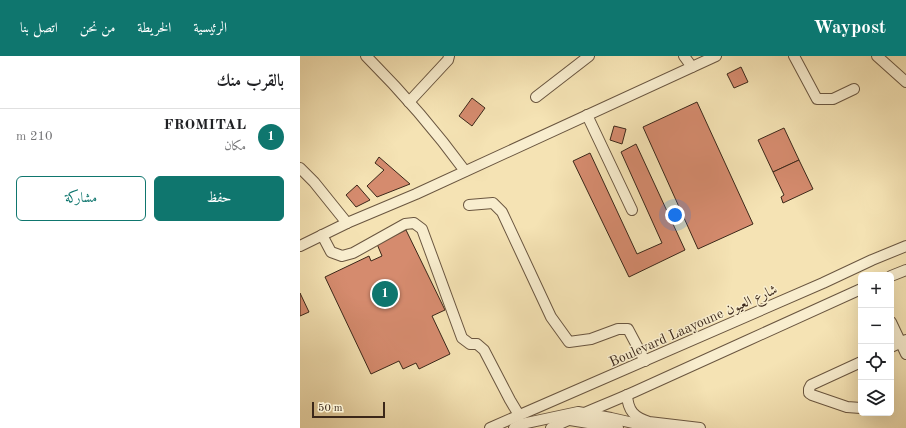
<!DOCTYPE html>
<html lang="ar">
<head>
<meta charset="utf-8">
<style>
	:root { --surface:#fff; --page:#f6f6f6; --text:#202124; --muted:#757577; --line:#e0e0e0; --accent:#0f766e }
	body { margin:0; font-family:"Old Standard TT",Amiri,serif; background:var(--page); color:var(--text); direction:rtl }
	.controls { position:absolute; right:12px; bottom:12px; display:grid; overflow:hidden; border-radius:6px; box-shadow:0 4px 16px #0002 }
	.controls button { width:36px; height:36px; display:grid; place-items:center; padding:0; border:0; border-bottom:1px solid var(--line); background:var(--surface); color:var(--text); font:20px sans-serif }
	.scale { position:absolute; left:12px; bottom:10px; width:73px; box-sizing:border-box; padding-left:4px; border:2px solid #3b2719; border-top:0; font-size:11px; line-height:14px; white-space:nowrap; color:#3b2719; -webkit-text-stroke:3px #f8edce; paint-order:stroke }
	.you { position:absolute; left:375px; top:159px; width:14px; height:14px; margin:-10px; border:3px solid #fff; border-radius:50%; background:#1a73e8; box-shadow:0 0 0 6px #1a73e833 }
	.badge { display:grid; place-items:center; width:26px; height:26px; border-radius:50%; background:var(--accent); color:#fff; font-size:13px; font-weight:700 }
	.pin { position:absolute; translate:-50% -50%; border:2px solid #fff; box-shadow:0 1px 4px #0006 }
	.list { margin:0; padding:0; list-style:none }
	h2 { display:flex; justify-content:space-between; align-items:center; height:52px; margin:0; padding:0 16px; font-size:17px }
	h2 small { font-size:13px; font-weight:400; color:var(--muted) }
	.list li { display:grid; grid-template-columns:26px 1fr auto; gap:12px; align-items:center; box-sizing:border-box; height:56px; padding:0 16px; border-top:1px solid var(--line) }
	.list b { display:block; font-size:15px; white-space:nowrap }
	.list p { margin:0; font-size:13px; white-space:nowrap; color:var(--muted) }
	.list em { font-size:13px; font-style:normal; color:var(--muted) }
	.actions { display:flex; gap:8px; padding:12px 16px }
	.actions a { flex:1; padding:9px 0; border:1px solid var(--accent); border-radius:6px; text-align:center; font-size:14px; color:var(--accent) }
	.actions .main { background:var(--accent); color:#fff }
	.icon { flex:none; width:22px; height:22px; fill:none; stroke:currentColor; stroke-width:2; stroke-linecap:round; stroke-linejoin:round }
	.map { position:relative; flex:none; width:606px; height:372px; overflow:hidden; direction:ltr }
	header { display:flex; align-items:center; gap:24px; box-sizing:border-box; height:56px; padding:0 20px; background:var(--accent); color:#fff }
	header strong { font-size:19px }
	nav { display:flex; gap:22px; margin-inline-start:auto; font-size:14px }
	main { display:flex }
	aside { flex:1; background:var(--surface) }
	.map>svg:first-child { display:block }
	.building { fill:#d58b6e; stroke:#3b2719 }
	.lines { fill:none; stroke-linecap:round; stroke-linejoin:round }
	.minor-casing { stroke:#6a5640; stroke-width:12 }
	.minor { stroke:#f8edce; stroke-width:10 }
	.labels { text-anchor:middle; stroke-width:3; stroke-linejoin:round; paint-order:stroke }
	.street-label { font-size:14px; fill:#3b2719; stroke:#f8edce }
</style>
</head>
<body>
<header>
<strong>Waypost</strong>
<nav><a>الرئيسية</a><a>الخريطة</a><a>من نحن</a><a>اتصل بنا</a></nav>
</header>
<main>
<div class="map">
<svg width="606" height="372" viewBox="0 0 606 372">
	<rect width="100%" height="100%" fill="#f5e3b4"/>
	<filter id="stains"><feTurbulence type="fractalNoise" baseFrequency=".005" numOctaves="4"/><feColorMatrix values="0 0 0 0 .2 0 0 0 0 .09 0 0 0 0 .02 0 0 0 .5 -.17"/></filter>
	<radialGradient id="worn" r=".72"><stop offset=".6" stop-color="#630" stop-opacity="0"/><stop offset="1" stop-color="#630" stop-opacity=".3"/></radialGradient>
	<g class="building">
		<path d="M441,11L448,26L434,32L427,18Z"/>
		<path d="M172,42L185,52L172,70L159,60Z"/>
		<path d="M397,46L453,168L398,193L343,71Z"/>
		<path d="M314,70L326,73L322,88L310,84Z"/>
		<path d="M484,72L499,104L473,116L458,84Z"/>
		<path d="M336,88L385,194L329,221L273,105L290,97L337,198L362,187L321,96Z"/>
		<path d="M79,101L110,128L77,141L67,130L84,114L75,107Z"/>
		<path d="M499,104L513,133L483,147L481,141L484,139L473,116Z"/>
		<path d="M57,129L70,144L56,151L46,139Z"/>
		<path d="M106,174L145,254L132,260L150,298L119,313L116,307L103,313L99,305L71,318L25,221L69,200L71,205L82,200L77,188Z"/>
		<path d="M0,237L9,256L0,260Z"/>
	</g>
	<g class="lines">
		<defs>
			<g id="minor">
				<path d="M66,0C102,36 135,74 165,115"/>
				<path d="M384,0L392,11"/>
				<path d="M494,0L517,43H533L554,33"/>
				<path d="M577,0L606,26"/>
				<path d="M236,41L289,0"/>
				<path d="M109,46L148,4L149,0"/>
				<path d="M287,59L332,154"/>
				<path d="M0,112L14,126L47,167"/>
				<path d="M169,149L193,147L202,156L251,261L269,286L291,283L318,273H328L345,305"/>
				<path d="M22,179L31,196L42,200L53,197L105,168L114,167L122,173L162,282L170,288H177L184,294L210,344L219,359"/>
				<path d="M0,190L47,167L116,138L416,0"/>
				<path d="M591,220L606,214"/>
				<path d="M591,266L606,298"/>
				<path d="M591,291L606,284"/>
				<path d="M561,306L511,329L509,333V337L512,339L547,351L561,352"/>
				<path d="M327,339C328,355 334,361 349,366L400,372"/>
				<path d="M270,364L318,372"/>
				<path d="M190,372L523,227L572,204L606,190"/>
				<path d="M214,372L222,368L278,356L311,362L355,372"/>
				<path d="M251,372C278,359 307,348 334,336C410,302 485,267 561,233"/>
			</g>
		</defs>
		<use href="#minor" class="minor-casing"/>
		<use href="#minor" class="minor"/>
	</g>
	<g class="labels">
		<g class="street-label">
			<text transform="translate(393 269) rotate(-24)" y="5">Boulevard Laayoune شارع العيون</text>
		</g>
	</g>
	<rect width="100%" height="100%" filter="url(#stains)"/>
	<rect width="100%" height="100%" fill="url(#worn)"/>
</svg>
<div class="controls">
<button>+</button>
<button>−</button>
<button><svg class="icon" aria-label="locate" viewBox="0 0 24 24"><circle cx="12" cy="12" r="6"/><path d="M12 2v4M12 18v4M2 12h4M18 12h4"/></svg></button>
<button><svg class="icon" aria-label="layers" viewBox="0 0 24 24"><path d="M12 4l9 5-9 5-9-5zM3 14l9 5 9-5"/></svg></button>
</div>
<div class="scale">50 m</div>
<div class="you"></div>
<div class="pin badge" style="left:85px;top:238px">1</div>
</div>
<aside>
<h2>بالقرب منك<small></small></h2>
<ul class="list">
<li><span class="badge">1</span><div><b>FROMITAL</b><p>مكان</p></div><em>210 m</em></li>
</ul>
<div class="actions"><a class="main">حفظ</a><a>مشاركة</a></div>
</aside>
</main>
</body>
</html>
